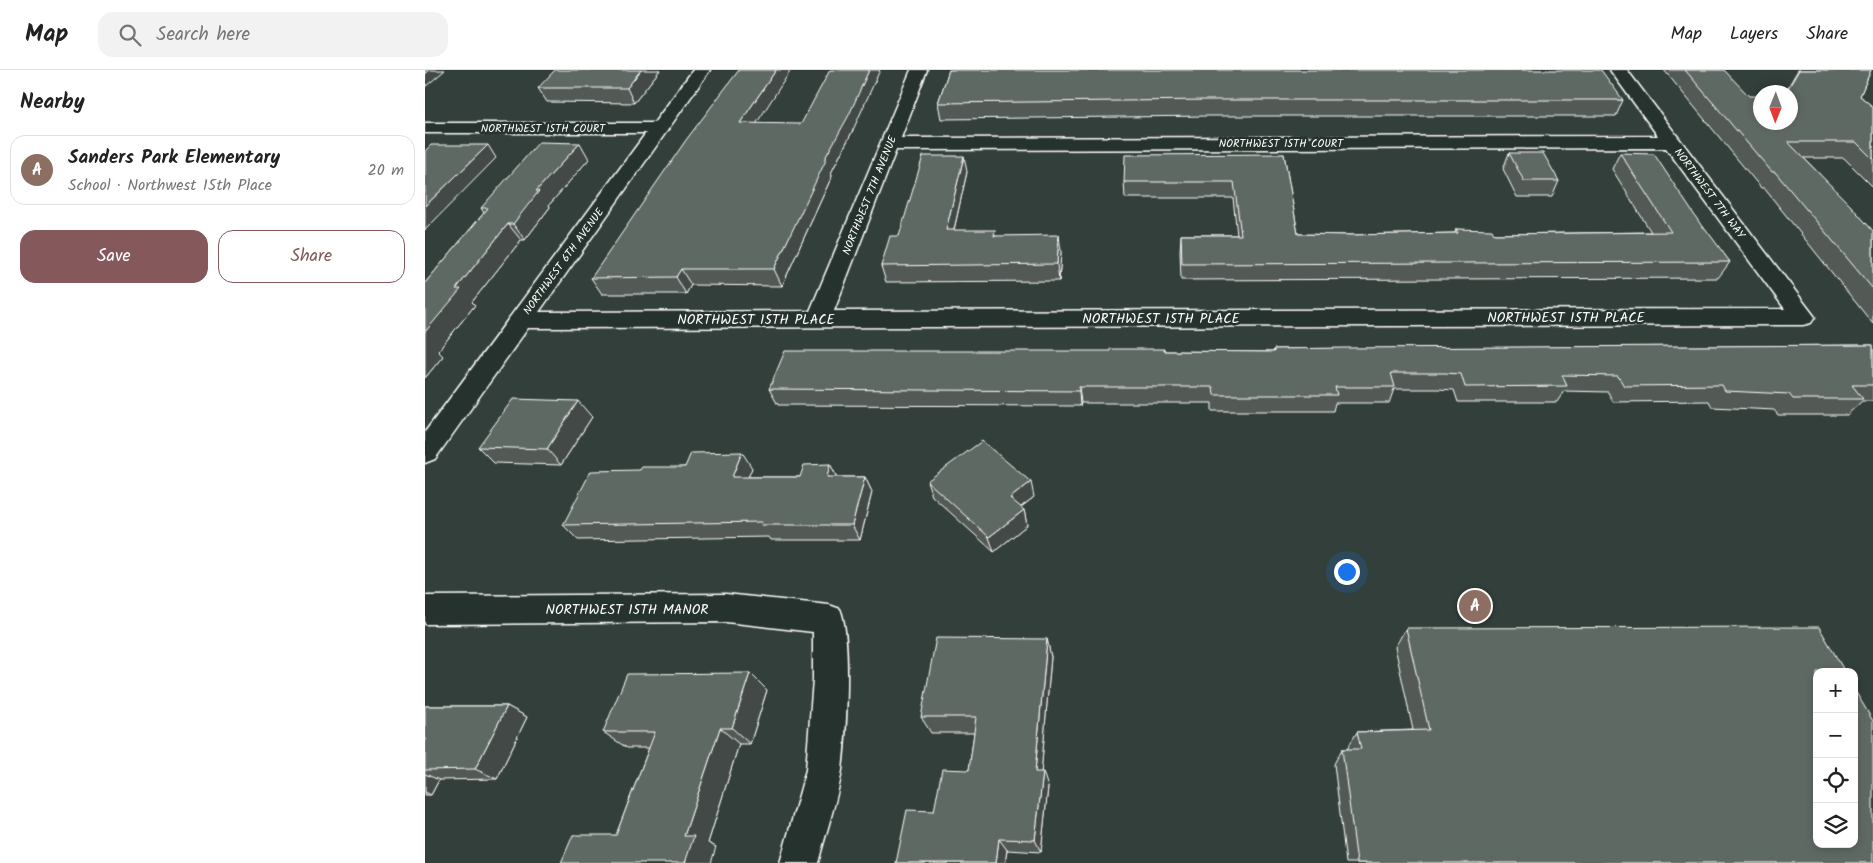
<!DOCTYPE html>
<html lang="en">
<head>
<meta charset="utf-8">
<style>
	:root { --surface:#fff; --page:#f2f2f2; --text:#222; --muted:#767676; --line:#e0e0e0; --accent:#85585c }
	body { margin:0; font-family:Kalam,sans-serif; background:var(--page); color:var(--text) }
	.controls { position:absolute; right:15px; bottom:15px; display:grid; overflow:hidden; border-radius:10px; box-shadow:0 2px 8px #0003 }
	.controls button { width:45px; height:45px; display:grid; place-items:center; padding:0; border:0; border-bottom:1px solid var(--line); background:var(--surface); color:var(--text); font:25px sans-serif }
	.compass { position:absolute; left:1328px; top:15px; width:45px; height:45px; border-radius:50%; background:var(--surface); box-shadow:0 2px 8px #0003; rotate:181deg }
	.you { position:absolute; left:921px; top:501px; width:18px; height:18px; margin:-12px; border:4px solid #fff; border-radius:50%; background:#1a73e8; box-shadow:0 0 0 8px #1a73e833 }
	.badge { display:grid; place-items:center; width:32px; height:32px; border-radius:50%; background:var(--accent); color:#fff; font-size:16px; font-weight:700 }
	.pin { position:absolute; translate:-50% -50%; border:2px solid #fff; box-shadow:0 1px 5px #0006 }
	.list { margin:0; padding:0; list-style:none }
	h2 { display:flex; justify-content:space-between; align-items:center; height:65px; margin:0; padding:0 20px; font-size:21px }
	h2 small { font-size:16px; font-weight:400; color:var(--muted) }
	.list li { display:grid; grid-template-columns:32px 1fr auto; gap:15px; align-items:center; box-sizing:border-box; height:70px; margin:0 10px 10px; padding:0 10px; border:1px solid var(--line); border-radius:15px }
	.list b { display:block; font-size:19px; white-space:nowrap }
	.list p { margin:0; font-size:16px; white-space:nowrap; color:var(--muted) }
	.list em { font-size:16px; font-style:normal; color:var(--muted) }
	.actions { display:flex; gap:10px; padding:15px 20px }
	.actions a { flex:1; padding:11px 0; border:1px solid var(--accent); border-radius:15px; text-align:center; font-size:18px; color:var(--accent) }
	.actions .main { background:var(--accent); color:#fff }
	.icon { flex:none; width:28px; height:28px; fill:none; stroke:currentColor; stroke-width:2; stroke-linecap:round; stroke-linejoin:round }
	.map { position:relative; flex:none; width:1448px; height:793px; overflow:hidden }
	header { display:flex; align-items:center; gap:30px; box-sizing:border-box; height:70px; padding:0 25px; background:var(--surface); border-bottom:1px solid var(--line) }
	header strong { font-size:24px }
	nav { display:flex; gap:28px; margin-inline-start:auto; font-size:18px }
	.search { width:350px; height:45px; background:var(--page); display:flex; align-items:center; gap:12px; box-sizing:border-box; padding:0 18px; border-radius:15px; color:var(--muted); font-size:19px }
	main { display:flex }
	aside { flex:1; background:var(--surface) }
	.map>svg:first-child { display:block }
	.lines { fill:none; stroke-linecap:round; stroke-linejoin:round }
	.minor-casing { stroke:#fff; stroke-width:3 }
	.minor { fill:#26332d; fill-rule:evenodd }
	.wall { fill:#525a56; stroke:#fff }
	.shaded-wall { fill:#424a46; stroke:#fff }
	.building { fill:#5f6964; stroke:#fff }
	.labels { text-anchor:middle; stroke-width:5; stroke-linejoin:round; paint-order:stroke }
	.far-street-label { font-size:11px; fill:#fff; stroke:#26332d }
	.street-label { font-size:14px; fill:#fff; stroke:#26332d }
</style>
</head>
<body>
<header>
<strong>Map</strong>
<div class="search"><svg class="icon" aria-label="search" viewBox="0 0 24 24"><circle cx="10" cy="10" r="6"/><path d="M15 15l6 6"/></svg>Search here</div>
<nav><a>Map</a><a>Layers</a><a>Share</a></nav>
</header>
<main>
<aside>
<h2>Nearby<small></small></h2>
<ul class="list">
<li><span class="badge" style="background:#8d6e63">A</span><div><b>Sanders Park Elementary</b><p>School · Northwest 15th Place</p></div><em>20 m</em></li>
</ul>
<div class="actions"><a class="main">Save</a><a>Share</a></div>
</aside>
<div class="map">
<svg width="1448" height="793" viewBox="0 0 1448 793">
	<rect width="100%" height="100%" fill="#333f3a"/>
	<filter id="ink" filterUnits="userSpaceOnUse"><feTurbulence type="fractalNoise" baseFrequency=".02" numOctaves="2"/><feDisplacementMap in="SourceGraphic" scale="10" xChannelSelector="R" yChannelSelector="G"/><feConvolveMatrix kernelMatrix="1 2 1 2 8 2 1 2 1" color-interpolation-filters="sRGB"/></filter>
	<g filter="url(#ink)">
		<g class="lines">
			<defs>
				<g id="minor">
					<path d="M268,0H285L114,242L385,241L486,0H502L476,68L1233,66L1185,0H1202L1390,247L1386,253L1378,255L103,258L10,389L0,393V362L221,63H0V53H229ZM1241,78L1360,239L409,241L471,80Z"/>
					<path d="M301,524L404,535L415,539C427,565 421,668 417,700C412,731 401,762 393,793H355L381,700L388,609V562L301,552L0,554V526Z"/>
				</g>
			</defs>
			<use href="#minor" class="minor-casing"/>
			<use href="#minor" class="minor"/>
		</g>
		<g class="wall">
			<path d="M235,0L209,33L122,32L113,18Z"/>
			<path d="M524,0L1198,30L1191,46H785L516,49L513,33Z"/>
			<path d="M1239,0H1299L1336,52L1366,22H1360L1373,0H1446L1435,26L1448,37V117L1419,88H1379L1448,161V254L1339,118H1336Z"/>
			<path d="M428,60L406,103L407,106L357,216L266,215L261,224H177L166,208Z"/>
			<path d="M1084,83L1134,111L1127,127H1092L1078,99Z"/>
			<path d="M1195,83L1278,158L1305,192L1293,208L756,210L755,181L756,165H812L808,128H700L699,112L859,84L873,164L925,165L1030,163L1031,159L1069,164L1226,162L1187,99Z"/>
			<path d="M164,89L124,135L125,137L100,170H96L47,232L50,235L13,281L18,286L0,308V213L59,143L56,138Z"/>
			<path d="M542,102L529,160L571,166L636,182L634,211L461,212L456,196L474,166Z"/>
			<path d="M1448,275V331H1437L1422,345H1353L1349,340L1287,337L1284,331L1188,332L1183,322L1139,321L1132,332H1033L1029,320L1013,319H969L964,333H910L908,341H787V333H656L655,336L353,335L344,319L739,281L848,282L849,279Z"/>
			<path d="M167,347L136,395L69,393L53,377Z"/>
			<path d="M405,394L412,407H440L447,422L435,470H346L344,467L153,470L138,455L215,400L260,397L327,398L323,407H375Z"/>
			<path d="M502,411L609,427L595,438L599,440L602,455L569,482L507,426Z"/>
			<path d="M981,558L1448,793H921L909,694L917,679H923V677L932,662L988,660L970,577Z"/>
			<path d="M622,569L626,587L616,702L623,717L616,782L582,780L580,793H471L509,741L544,700L549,663H506L496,647Z"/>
			<path d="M325,603L342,620L325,674H314L283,773L291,777L191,765L224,678H202L178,662Z"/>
			<path d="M0,636H82L102,647L72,709L14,710L6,725H0Z"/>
		</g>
		<g class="shaded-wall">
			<path d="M5,0H20L0,17V4Z"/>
			<path d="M216,0H235L209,33L202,18Z"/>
			<path d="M351,0H366L322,68L315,53Z"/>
			<path d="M444,0H455L428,60L406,103L407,106L357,216L349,199L399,90Z"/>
			<path d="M155,73L164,89L124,135L125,137L100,170L88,154L111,121Z"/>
			<path d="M63,75L71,88L0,160V136Z"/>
			<path d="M539,86L542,102L525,177L521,160Z"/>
			<path d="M83,154L96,170L47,232L50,235L13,281L18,286L0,308V262L31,219Z"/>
			<path d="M634,165L636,182L634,211L632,194Z"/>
			<path d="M256,199L266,215L261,224L251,207Z"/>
			<path d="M654,317L656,333L655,336L654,321Z"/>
			<path d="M153,331L167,347L136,395L122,379Z"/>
			<path d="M317,382L327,398L317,422L307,407Z"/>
			<path d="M405,394L413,410L402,407Z"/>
			<path d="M440,407L447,422L435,470L427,455Z"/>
			<path d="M606,412L609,427L588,443L585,428Z"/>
			<path d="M599,440L602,455L569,482L564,467Z"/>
			<path d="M622,569L626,587L615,716L610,702Z"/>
			<path d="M325,603L342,620L325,674L307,658Z"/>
			<path d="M82,636L102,647L72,709L50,699Z"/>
			<path d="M295,658L314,674L283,773L291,777L286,793H260L259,766Z"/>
			<path d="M618,702L623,717L616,782L610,770Z"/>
			<path d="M0,704L14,710L6,725L0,722Z"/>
			<path d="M574,769L582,780L580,793H571Z"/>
		</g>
		<g class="building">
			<path d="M0,0H5L0,4Z"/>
			<path d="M130,0H216L202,18H113Z"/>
			<path d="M314,0H351L315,53L376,54L405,0H444L424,45L399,90H401L349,199H256L251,207L166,208L261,70Z"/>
			<path d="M524,0H1176L1198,30H786L513,33Z"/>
			<path d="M1260,0H1299L1324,26H1336V52H1366V22H1361L1374,0H1446L1435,26L1448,37V89L1431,72H1363L1425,135L1448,161V219L1350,102H1347Z"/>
			<path d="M114,72L155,73L111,121H114L88,154H83L31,219H36L0,262V213L63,138H56Z"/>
			<path d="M6,75H63L0,136V81Z"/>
			<path d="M1084,83H1118L1134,111H1099Z"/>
			<path d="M1195,83L1229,84L1278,158H1280L1305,192L757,194L756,165H816L809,112H699L700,85L859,84L873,164L925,165L1033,163L1031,159L1067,160L1069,164L1246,162Z"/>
			<path d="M498,86H539L521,160H570L569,166L634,165L632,194L456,196L465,166H474Z"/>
			<path d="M1448,275V315H1427L1438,329H1368L1364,324L1300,321L1297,315L1199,316L1193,306L1137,305L1142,316L1040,317L1036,304L1019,303H966L970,317H910L912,325H789L788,317H654V321L344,319L360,281H685V279H739V281L849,282V279L918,278Z"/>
			<path d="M88,329L153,331L122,379L53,377Z"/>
			<path d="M557,371L606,412L585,428L599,440L564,467L502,411Z"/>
			<path d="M317,382L307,407H375L379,395L405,394L402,407H440L427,455H336L337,452L138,455L166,401L215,400L217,397H260L266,383Z"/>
			<path d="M1394,557L1420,602H1392V774H1429V619L1448,651V793H932L917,679H936L932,662L1004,660L981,558Z"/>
			<path d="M511,568L622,569L610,702H618L610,770L574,769L571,793H471L482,740L509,741L517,699L544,700L551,647H496Z"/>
			<path d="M325,603L307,658H295L259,766H269L260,793H136L148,765H191L230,662H178L202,604Z"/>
			<path d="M0,636H82L50,699L0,700Z"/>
		</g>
	</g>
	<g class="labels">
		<g class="far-street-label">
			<text x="118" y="62">NORTHWEST 15TH COURT</text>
			<text x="856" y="77">NORTHWEST 15TH COURT</text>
			<text transform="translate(1285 123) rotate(53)" y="4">NORTHWEST 7TH WAY</text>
			<text transform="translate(444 125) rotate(-68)" y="4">NORTHWEST 7TH AVENUE</text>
			<text transform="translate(138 191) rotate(-54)" y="4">NORTHWEST 6TH AVENUE</text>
		</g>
		<g class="street-label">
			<text x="1141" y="252">NORTHWEST 15TH PLACE</text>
			<text x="736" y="253">NORTHWEST 15TH PLACE</text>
			<text x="331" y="254">NORTHWEST 15TH PLACE</text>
			<text x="202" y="544">NORTHWEST 15TH MANOR</text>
		</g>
	</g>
</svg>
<div class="controls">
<button>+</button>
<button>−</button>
<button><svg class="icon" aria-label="locate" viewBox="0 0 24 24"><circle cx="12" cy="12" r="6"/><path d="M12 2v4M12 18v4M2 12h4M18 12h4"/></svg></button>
<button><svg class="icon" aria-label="layers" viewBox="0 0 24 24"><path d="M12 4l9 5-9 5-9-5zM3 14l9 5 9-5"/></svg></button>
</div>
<svg class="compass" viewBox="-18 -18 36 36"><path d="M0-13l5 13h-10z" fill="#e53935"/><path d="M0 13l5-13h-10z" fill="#767676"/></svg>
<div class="you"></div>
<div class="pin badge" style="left:1050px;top:536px;background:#8d6e63">A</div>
</div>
</main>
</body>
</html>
